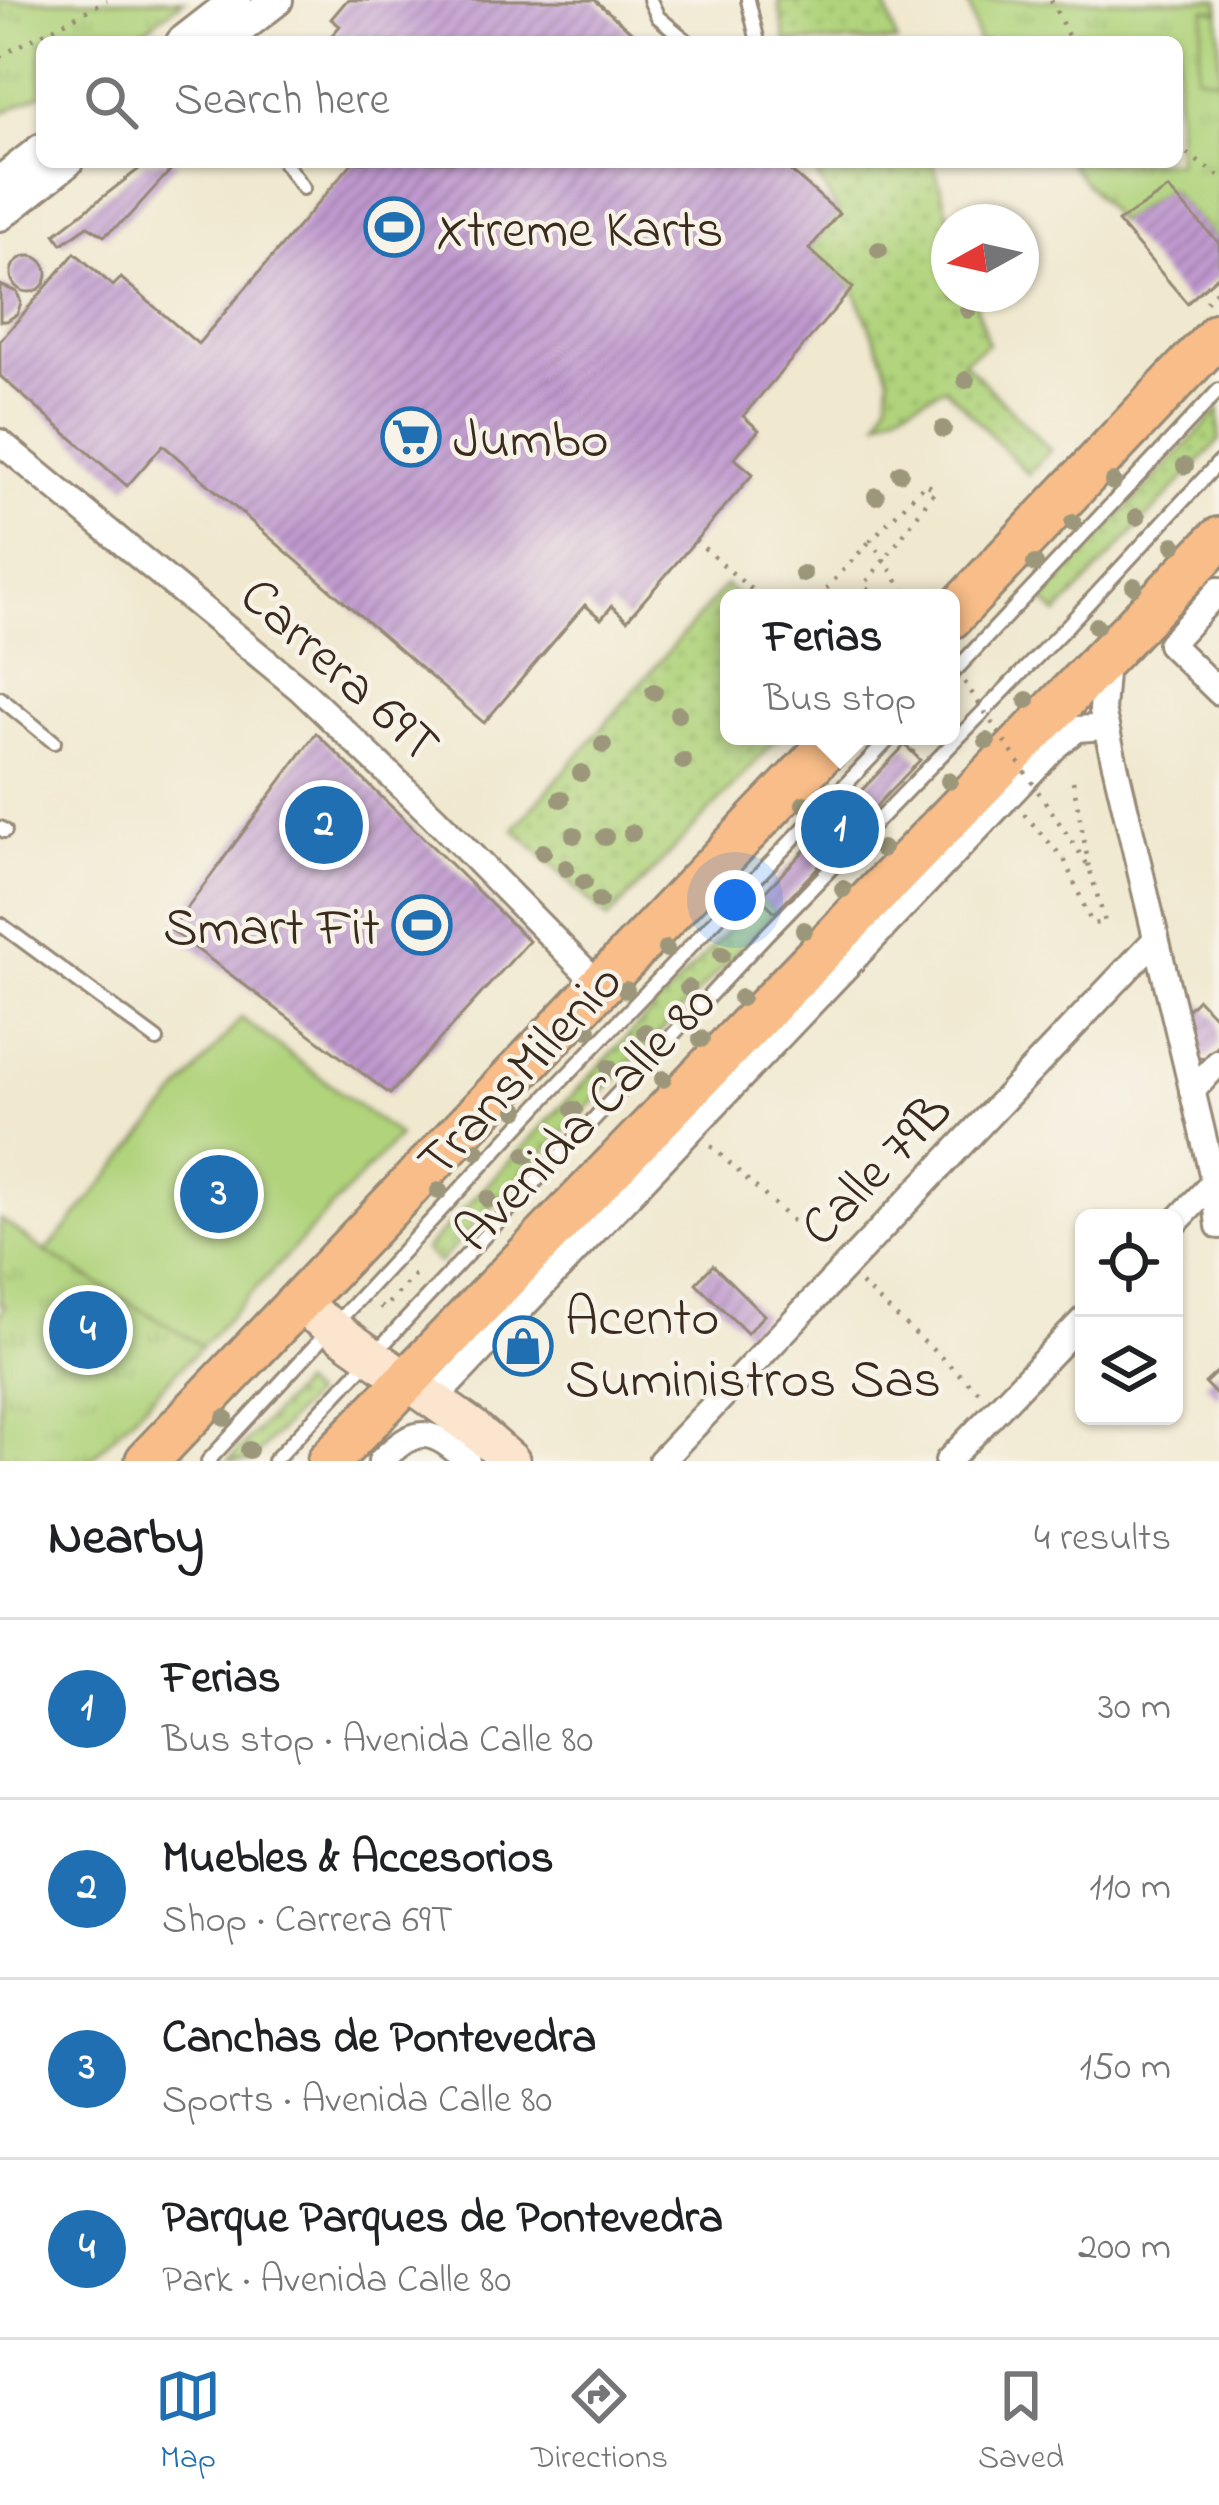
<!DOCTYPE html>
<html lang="en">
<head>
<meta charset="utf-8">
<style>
	:root { --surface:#fff; --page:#f2f2f2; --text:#202124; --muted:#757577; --line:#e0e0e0; --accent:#1f6fb2 }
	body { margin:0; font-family:"Indie Flower",sans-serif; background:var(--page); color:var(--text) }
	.controls { position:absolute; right:36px; bottom:36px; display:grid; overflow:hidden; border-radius:18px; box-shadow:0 3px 9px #0004 }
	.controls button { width:108px; height:108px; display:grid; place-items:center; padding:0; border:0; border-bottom:3px solid var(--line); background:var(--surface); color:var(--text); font:60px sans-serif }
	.compass { position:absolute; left:931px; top:204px; width:108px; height:108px; border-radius:50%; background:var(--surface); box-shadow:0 3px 9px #0004; rotate:262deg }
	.you { position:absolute; left:735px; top:900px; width:42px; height:42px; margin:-30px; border:9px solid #fff; border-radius:50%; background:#1a73e8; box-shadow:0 0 0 18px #1a73e833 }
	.badge { display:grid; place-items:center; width:78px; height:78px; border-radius:50%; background:var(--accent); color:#fff; font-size:39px; font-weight:700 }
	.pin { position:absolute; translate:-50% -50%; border:6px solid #fff; box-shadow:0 3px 12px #0006 }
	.popup { position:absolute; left:720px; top:589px; width:240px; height:156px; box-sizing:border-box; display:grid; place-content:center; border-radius:18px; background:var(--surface); filter:drop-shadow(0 3px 9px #0005); font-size:39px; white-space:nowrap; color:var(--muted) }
	.popup b { font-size:45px; color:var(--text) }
	.popup::after { content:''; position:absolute; left:50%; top:100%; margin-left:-24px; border:24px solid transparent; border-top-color:var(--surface) }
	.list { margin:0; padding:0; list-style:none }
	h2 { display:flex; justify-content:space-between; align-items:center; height:156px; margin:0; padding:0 48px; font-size:51px }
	h2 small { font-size:39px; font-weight:400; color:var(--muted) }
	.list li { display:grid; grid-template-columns:78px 1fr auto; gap:36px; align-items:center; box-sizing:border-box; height:180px; padding:0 48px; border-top:3px solid var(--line) }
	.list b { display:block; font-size:45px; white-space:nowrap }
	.list p { margin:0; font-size:39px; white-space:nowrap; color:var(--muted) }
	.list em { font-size:39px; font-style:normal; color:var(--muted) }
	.icon { flex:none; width:66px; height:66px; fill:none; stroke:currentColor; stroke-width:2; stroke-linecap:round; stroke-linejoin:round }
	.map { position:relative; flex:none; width:1219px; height:1461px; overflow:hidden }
	.search { position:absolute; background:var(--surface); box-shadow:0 3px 9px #0004; left:36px; right:36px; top:36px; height:132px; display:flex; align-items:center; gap:30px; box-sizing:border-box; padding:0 42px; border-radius:18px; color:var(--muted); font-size:45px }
	.sheet { height:876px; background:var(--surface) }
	nav { display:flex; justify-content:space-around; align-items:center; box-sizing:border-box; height:168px; border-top:3px solid var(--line); background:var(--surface); font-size:33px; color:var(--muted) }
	nav a { display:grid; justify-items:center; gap:6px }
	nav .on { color:var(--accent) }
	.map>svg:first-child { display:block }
	.grass { fill:url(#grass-dots); stroke:#767e4c; stroke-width:3 }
	.park { fill:url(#park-tufts); stroke:#767e4c; stroke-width:3 }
	.pitch { fill:#b0d37b; stroke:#767e4c; stroke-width:3 }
	.building { fill:url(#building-hatch) }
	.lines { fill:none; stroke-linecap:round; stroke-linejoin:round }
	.service-casing { stroke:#968976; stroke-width:18 }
	.minor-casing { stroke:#968976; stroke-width:30 }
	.tertiary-casing { stroke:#968976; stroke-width:36 }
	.secondary-casing { stroke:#968976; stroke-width:42 }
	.trunk-casing { stroke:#968976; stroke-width:48 }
	.path { stroke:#968976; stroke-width:4.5; stroke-dasharray:3 9; stroke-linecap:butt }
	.service { stroke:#fff; stroke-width:12 }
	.minor { stroke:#fff; stroke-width:24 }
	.tertiary { stroke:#fff; stroke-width:30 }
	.secondary { stroke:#fce5cf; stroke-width:36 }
	.trunk { stroke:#f8bd88; stroke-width:42 }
	.path-bridge { stroke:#968976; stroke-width:4.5; stroke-dasharray:3 9; stroke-linecap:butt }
	.tree { fill:#9c977a }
	.labels { text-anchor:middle; stroke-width:9; stroke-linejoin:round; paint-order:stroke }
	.poi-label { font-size:54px; fill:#3b2a1e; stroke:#f7f3e8; text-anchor:start }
	.street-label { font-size:54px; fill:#3b2a1e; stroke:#f7f3e8 }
</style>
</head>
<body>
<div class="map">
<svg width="1219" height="1461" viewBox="0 0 1219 1461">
	<defs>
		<pattern id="grass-dots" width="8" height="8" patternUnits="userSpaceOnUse" patternTransform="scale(3)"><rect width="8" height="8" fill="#b0d37b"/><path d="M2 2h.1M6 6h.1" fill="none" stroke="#98b56a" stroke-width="1.8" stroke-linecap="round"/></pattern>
		<pattern id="park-tufts" width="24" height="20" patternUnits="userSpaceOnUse" patternTransform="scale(3)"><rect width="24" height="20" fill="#b0d37b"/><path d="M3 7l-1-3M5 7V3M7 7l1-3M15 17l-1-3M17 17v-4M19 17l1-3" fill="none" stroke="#98b56a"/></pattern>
		<pattern id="building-hatch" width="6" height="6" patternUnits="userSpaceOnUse" patternTransform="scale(3)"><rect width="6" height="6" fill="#bf99cf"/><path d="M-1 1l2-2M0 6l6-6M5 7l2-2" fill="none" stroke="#9c7da7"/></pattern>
	</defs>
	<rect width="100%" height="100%" fill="#f7f3e8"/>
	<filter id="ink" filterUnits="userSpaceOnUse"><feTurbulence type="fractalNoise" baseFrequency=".00833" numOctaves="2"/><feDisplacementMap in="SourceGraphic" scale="24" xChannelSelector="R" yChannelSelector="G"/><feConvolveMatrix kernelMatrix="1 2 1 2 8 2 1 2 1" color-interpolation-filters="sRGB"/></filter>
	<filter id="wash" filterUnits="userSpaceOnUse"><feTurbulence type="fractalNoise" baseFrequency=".004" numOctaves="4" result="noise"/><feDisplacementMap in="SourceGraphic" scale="48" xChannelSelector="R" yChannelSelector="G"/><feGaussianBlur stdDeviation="2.7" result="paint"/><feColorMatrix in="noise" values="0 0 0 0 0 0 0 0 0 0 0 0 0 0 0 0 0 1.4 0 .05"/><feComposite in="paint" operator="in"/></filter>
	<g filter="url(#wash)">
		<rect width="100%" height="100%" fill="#f0e8cf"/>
		<g class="grass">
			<path d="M778,0H884L897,42H786Z"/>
			<path d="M809,162H933L951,222L949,294H973L988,344L963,361L1050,450L1028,474L945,387L879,420L888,399L889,376L883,357L853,288L809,249L839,213Z"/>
			<path d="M1219,410V441L1057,614L1042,599Z"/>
			<path d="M726,585L740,598H729V736H780L608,919L514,829Z"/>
			<path d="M760,897L775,912L439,1263L425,1250Z"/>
			<path d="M300,1385L312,1396L251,1461H228Z"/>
		</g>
		<g class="park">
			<path d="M0,0H184L128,42H42V94L0,114Z"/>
			<path d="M968,0H1219V243L1168,189L1118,222L1068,162H1177V42H978Z"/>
			<path d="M0,1219L46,1252L202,1346L89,1461H0V1315L5,1306L0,1303Z"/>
		</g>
		<g class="pitch">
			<path d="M1205,9L1219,11V79L1196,75Z"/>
			<path d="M241,1018L399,1136L202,1346L46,1252Z"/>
		</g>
		<g id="blocks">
			<g class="building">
				<path d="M347,0H595L643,42H326L340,26L331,19Z"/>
				<path d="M148,162H178L127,218L104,236L88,226L62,244L55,234Z"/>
				<path d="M353,162H780L839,213L809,249L853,288L743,416L759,430L734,458L753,474L627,620L612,606L601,619L585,605L484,723L163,445L127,486L0,376V341L75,253L113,286L121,278L198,344Z"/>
				<path d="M1168,189L1219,243V275L1187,303L1118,222Z"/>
				<circle cx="29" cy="274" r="18"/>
				<path d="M0,285L17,292L21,303L17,314L7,321H0Z"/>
				<path d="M316,733L529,941L390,1094L171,930Z"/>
				<path d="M905,745L920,760L775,912L760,897Z"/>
				<path d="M1198,999L1219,1021V1045L1207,1058L1197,1057L1185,1012Z"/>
				<path d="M713,1265L764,1315L747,1333L696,1283Z"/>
				<path d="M1219,1370V1398L1205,1383Z"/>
			</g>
		</g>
	</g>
	<g filter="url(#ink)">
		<use href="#blocks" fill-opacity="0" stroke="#968976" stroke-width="3"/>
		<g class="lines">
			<defs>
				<g id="service">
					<path d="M650,0L658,17L688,42"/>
					<path d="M748,0L758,42"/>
					<path d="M284,162L303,188"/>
					<path d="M951,675L1219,390"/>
					<path d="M0,698L54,742"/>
					<path d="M0,828L5,831"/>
					<path d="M0,924L157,1040"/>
					<path d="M208,1461L546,1097L892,736"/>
					<path d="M274,1461L767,934L1067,626L1219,462"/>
				</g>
				<g id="minor">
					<path d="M0,442L300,689L433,816L601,987"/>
					<path d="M1219,590L1170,644L1219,692"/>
					<path d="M1106,660L1102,710L1214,1182L1219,1226"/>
					<path d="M1192,1091L1219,1062"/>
					<path d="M1174,1224L1214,1182"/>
					<path d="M434,1400L1058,744L1077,729L1106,727"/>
					<path d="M381,1461C416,1426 432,1427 467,1461"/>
					<path d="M661,1461L1156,939"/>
					<path d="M948,1461L1084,1319"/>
				</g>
				<g id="tertiary">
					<path d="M182,42L236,0"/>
					<path d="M223,42L277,0"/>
					<path d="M0,182L42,149"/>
					<path d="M0,215L67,162"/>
				</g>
				<path id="secondary" d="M296,1302L473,1428L511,1461"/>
				<g id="trunk">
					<path d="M951,617L1219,334"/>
					<path d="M147,1461L838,736"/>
					<path d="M329,1461L1219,539"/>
				</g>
			</defs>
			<use href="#service" class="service-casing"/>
			<use href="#minor" class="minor-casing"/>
			<use href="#tertiary" class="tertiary-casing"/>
			<use href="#secondary" class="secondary-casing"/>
			<use href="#trunk" class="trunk-casing"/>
			<g class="path">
				<path d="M1051,0L1071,42"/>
				<path d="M0,56L107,0"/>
				<path d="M1177,147L1219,176"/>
				<path d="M1206,302L1219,288"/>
				<path d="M695,540L761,598"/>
				<path d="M818,598L871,540"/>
				<path d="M878,598L864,585L889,554"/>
				<path d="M912,752L927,736"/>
				<path d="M1073,781L1089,867"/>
				<path d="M1024,814L1064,859"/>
				<path d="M711,1146L826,1252"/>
				<path d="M861,1284L981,1394"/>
				<path d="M380,1306L383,1309L415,1274L421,1280"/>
			</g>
			<use href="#service" class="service"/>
			<use href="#minor" class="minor"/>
			<use href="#tertiary" class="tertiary"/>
			<use href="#secondary" class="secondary"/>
			<use href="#trunk" class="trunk"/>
			<g class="path-bridge">
				<path d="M889,554L935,491L926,483L871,540L909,598"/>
				<path d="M951,662L1089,867L1105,922L1092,924L1064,859"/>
			</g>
		</g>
		<g class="tree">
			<circle cx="879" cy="250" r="9"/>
			<circle cx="968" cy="310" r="9"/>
			<circle cx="966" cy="380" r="9"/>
			<circle cx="943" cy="429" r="9"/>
			<circle cx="1185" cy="466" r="9"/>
			<circle cx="900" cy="473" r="9"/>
			<circle cx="1113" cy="482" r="9"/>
			<circle cx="876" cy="496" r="9"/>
			<circle cx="1137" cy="517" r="9"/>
			<circle cx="1073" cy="523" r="9"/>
			<circle cx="1174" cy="545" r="9"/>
			<circle cx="1035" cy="564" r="9"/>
			<circle cx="803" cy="574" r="9"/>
			<circle cx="1134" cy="586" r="9"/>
			<circle cx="1096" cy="626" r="9"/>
			<circle cx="654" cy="692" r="9"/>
			<circle cx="1027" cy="700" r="9"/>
			<circle cx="678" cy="714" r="9"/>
			<circle cx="987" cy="741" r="9"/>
			<circle cx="603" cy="745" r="9"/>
			<circle cx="683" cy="761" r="9"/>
			<circle cx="581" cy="773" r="9"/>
			<circle cx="949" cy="781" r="9"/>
			<circle cx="561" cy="799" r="9"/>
			<circle cx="804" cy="804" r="9"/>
			<circle cx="632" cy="833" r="9"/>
			<circle cx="574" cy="835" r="9"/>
			<circle cx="605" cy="837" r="9"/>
			<circle cx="882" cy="849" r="9"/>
			<circle cx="543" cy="852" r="9"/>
			<circle cx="566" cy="868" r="9"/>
			<circle cx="584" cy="882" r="9"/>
			<circle cx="725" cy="885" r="9"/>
			<circle cx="843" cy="889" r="9"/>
			<circle cx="599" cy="901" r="9"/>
			<circle cx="804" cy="930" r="9"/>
			<circle cx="666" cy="949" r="9"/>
			<circle cx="722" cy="954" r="9"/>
			<circle cx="688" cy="988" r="9"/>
			<circle cx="626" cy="990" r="9"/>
			<circle cx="741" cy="998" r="9"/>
			<circle cx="588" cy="1030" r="9"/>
			<circle cx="645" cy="1032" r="9"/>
			<circle cx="701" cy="1039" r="9"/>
			<circle cx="609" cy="1068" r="9"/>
			<circle cx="663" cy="1079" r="9"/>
			<circle cx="517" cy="1110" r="9"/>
			<circle cx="574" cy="1110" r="9"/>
			<circle cx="477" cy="1151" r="9"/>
			<circle cx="526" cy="1155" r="9"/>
			<circle cx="439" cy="1191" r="9"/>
			<circle cx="488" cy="1199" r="9"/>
			<circle cx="225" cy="1418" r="9"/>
			<circle cx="249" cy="1450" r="9"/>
		</g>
	</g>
	<defs>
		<symbol id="stadium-ring" viewBox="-11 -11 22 22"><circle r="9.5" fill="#f7f3e8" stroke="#1f6fb2" stroke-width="1.5"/><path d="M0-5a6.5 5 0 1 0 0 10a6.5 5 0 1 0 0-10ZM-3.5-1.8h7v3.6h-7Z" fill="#1f6fb2"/></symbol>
		<symbol id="supermarket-ring" viewBox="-11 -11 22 22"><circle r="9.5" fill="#f7f3e8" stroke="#1f6fb2" stroke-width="1.5"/><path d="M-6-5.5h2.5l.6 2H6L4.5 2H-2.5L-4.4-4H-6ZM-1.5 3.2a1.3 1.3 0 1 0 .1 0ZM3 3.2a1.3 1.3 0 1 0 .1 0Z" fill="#1f6fb2"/></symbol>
		<symbol id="shop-ring" viewBox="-11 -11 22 22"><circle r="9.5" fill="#f7f3e8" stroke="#1f6fb2" stroke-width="1.5"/><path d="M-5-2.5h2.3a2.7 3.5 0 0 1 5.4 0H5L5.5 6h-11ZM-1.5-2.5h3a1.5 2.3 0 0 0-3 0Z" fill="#1f6fb2"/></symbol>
	</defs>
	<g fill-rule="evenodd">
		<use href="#stadium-ring" x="361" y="194" width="66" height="66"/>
		<use href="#supermarket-ring" x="378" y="404" width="66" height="66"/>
		<use href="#stadium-ring" x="389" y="892" width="66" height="66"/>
		<use href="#shop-ring" x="490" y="1313" width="66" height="66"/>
	</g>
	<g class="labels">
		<g class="poi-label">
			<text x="436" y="246">Xtreme Karts</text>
			<text x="453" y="456">Jumbo</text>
			<text x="380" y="944" text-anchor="end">Smart Fit</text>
			<text x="565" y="1334">Acento<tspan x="565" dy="62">Suministros Sas</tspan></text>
		</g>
		<g class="street-label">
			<text transform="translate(342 668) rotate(42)" y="19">Carrera 69T</text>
			<text transform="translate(518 1069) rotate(-47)" y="19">TransMilenio</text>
			<text transform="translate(583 1116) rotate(-46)" y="19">Avenida Calle 80</text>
			<text transform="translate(874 1167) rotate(-46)" y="19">Calle 79B</text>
		</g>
	</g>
</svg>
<div class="controls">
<button><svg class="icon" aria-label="locate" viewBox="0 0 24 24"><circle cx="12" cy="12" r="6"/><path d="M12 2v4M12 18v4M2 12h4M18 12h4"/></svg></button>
<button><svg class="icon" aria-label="layers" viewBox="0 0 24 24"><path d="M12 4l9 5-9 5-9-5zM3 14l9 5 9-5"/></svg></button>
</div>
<svg class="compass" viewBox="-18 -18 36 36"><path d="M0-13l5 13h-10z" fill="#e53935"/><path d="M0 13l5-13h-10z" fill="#757577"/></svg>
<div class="you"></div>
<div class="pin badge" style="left:840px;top:829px">1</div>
<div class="popup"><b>Ferias</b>Bus stop</div>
<div class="pin badge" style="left:324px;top:825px">2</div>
<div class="pin badge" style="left:219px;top:1194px">3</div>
<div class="pin badge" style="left:88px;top:1330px">4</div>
<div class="search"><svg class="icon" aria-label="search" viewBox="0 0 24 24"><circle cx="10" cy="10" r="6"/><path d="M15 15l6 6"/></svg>Search here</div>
</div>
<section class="sheet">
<h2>Nearby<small>4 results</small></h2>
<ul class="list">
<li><span class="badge">1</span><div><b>Ferias</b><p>Bus stop · Avenida Calle 80</p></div><em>30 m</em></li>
<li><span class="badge">2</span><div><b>Muebles &amp; Accesorios</b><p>Shop · Carrera 69T</p></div><em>110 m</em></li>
<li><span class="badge">3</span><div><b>Canchas de Pontevedra</b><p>Sports · Avenida Calle 80</p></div><em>150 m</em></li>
<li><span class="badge">4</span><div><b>Parque Parques de Pontevedra</b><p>Park · Avenida Calle 80</p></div><em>200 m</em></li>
</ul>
</section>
<nav>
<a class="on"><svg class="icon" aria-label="map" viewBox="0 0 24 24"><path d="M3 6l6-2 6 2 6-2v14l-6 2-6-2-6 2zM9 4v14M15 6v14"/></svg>Map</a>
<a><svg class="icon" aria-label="directions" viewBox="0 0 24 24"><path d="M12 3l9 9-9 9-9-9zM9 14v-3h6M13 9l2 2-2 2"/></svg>Directions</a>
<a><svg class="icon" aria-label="saved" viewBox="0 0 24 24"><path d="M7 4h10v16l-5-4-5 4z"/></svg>Saved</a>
</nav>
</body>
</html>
